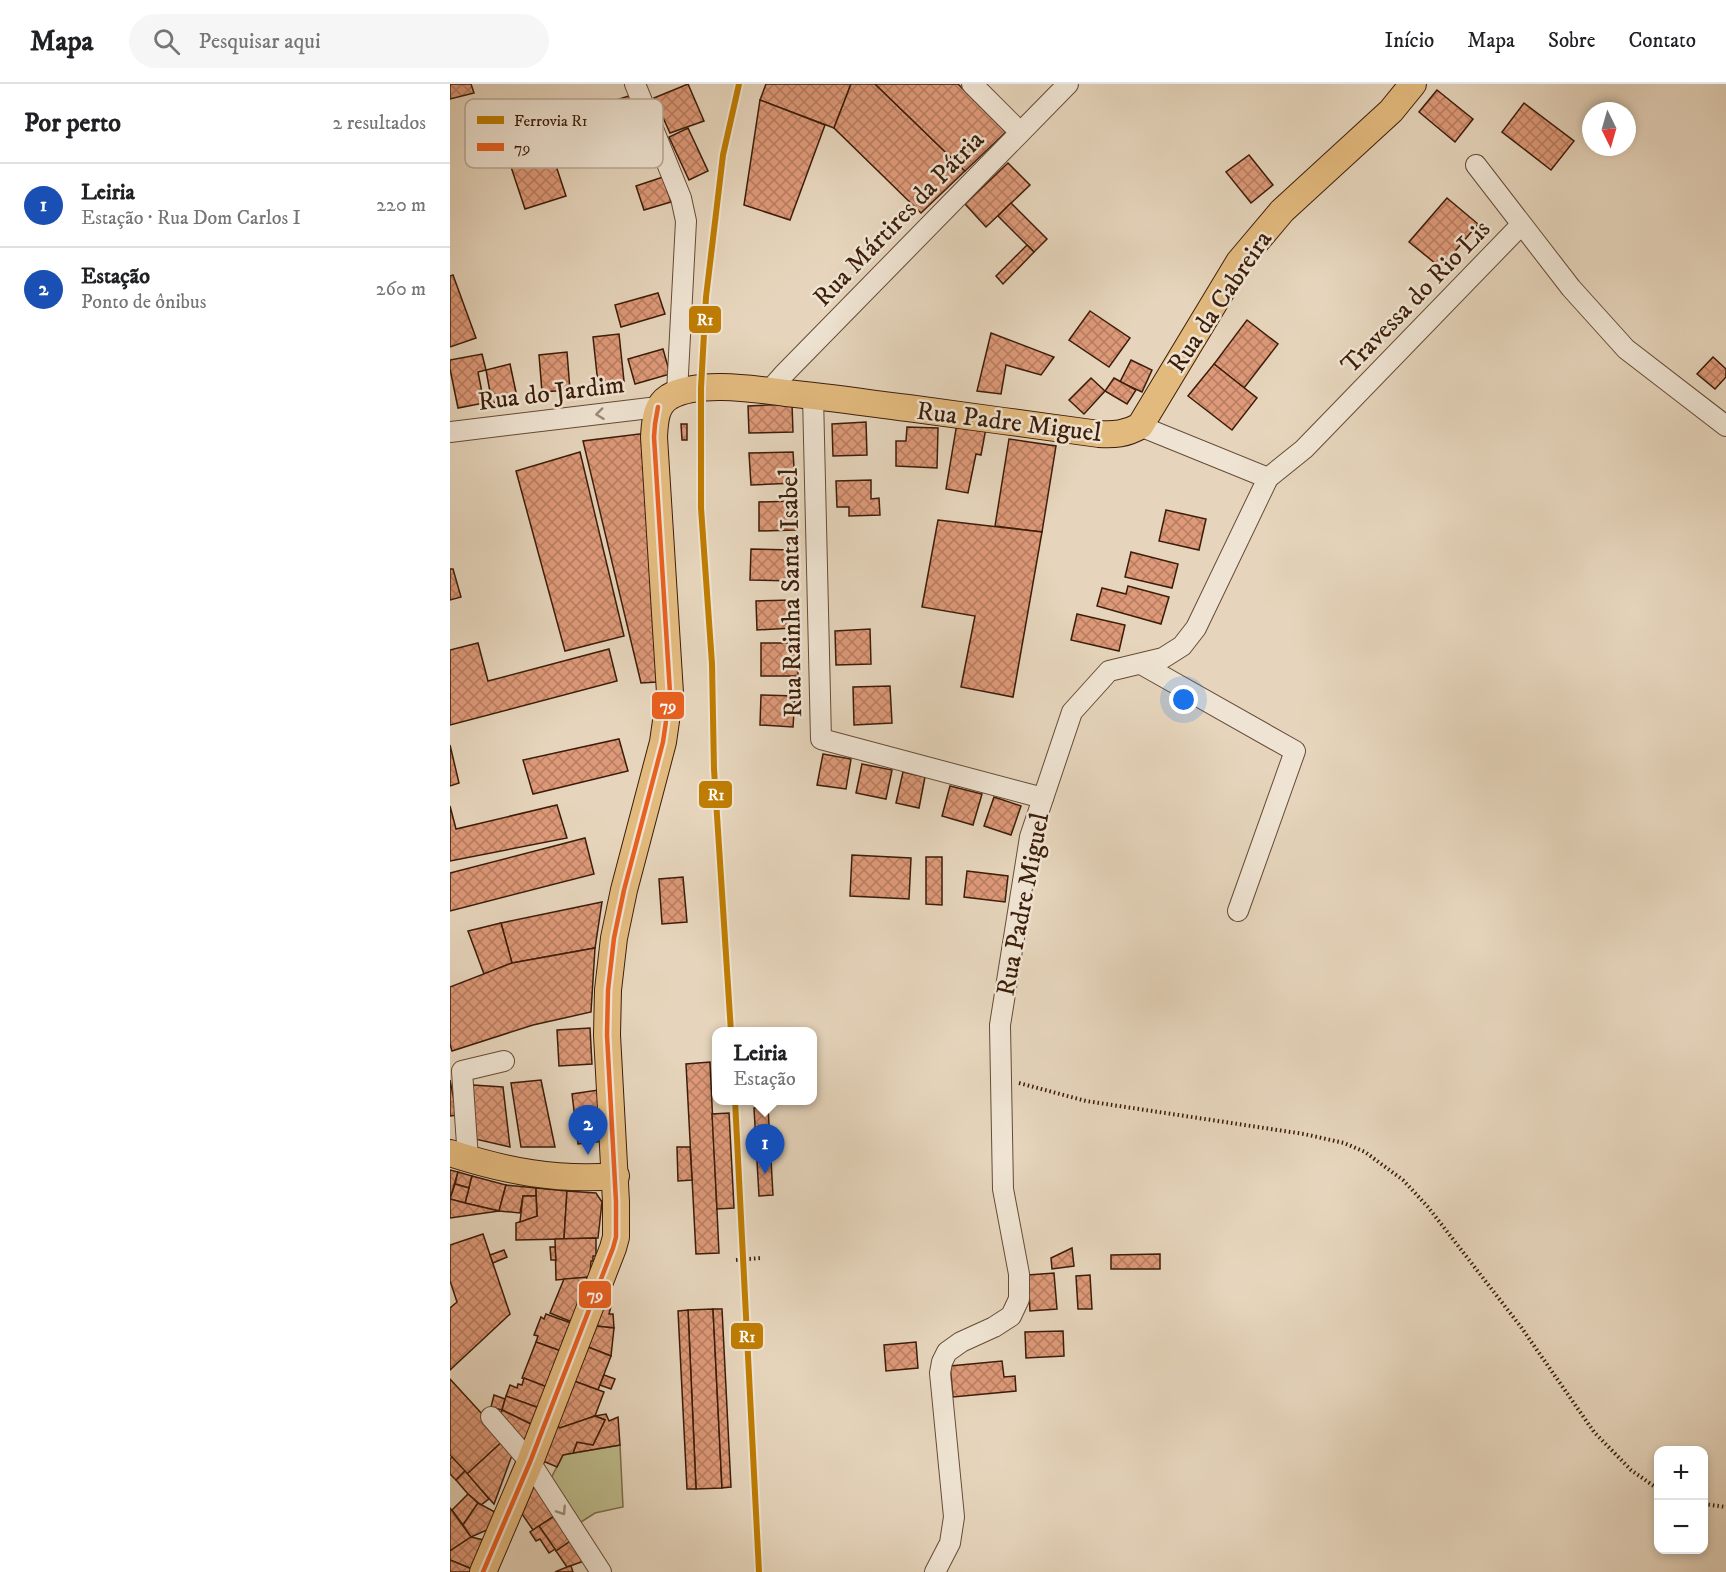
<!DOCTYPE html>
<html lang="pt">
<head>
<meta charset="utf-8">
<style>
	:root { --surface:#fff; --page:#f6f6f6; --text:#202124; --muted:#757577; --line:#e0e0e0; --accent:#0f766e }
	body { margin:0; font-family:"IM FELL DW Pica",serif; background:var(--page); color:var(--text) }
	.controls { position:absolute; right:18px; bottom:18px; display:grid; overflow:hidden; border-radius:12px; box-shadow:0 3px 9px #0003 }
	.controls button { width:54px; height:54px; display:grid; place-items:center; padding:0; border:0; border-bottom:2px solid var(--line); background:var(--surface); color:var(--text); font:30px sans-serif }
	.compass { position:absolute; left:1132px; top:18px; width:54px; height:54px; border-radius:50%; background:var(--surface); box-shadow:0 3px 9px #0003; rotate:175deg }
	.you { position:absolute; left:734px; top:616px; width:21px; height:21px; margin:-15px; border:4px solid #fff; border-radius:50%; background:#1a73e8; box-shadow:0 0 0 9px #1a73e833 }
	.badge { display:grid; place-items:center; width:39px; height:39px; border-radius:50%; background:var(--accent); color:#fff; font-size:20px; font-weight:700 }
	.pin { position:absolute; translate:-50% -50px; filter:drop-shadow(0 2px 3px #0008) }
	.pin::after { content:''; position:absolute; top:32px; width:21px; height:18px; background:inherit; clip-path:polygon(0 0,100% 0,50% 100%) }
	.popup { position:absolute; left:262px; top:943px; width:105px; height:78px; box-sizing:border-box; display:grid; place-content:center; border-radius:12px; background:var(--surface); filter:drop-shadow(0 2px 4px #0005); font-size:20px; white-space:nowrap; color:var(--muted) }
	.popup b { font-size:22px; color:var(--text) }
	.popup::after { content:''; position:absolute; left:50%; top:100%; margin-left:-12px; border:12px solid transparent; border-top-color:var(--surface) }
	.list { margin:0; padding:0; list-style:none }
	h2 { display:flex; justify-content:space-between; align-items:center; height:78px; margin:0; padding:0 24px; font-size:26px }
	h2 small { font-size:20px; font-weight:400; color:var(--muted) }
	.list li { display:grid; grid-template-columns:39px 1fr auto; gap:18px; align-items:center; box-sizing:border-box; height:84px; padding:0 24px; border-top:2px solid var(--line) }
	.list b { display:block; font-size:22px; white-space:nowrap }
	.list p { margin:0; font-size:20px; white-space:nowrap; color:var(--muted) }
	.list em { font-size:20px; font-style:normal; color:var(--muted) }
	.icon { flex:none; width:33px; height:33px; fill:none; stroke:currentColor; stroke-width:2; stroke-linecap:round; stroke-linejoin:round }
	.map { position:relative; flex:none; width:1276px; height:1488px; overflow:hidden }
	header { display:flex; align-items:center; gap:36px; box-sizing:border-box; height:84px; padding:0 30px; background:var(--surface); border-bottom:2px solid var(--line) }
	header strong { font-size:28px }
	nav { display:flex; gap:33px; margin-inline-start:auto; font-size:21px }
	.search { width:420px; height:54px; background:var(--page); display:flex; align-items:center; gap:15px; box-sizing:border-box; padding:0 21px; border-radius:33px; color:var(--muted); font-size:22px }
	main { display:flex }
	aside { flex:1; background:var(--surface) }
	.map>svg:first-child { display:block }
	.green { fill:#bdbb8b; stroke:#7c6c4a; stroke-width:1.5 }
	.building { fill:url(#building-cross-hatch); stroke:#3c1d09; stroke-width:1.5 }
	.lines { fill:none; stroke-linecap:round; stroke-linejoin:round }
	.minor-casing { stroke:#664b36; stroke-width:22 }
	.major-casing { stroke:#3c1d09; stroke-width:28 }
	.path { stroke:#3c1d09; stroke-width:4; stroke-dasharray:1.5 3; stroke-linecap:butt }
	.minor { stroke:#efe4d3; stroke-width:20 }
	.major { stroke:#e3ba7e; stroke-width:26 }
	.bus-1-casing { stroke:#efe4d3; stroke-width:9 }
	.bus-1 { stroke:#e96121; stroke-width:4.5 }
	.rail-1-casing { stroke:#efe4d3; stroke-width:10 }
	.rail-1 { stroke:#bf7d03; stroke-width:6 }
	.oneway { stroke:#9e8a78 }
	.labels { text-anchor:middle; stroke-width:5; stroke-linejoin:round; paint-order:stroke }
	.street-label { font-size:26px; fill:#3c1d09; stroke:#efe4d3 }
	.key { fill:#efe4d3; stroke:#b9a896; stroke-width:1.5 }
	.key-label { font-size:16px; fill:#3c1d09 }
	.line-badge { stroke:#efe4d3; stroke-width:2 }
	.badge-label { font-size:16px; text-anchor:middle; font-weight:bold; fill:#fff }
</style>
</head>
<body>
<header>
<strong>Mapa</strong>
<div class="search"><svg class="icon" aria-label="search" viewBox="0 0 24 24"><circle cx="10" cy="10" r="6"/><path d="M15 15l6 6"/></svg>Pesquisar aqui</div>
<nav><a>Início</a><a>Mapa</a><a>Sobre</a><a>Contato</a></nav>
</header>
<main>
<aside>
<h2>Por perto<small>2 resultados</small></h2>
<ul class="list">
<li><span class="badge" style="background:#1a4fb4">1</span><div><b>Leiria</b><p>Estação · Rua Dom Carlos I</p></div><em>220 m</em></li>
<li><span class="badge" style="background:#1a4fb4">2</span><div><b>Estação</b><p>Ponto de ônibus</p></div><em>260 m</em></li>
</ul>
</aside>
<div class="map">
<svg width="1276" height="1488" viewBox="0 0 1276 1488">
	<defs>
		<pattern id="building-cross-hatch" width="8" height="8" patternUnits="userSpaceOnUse" patternTransform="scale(1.5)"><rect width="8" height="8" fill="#de9978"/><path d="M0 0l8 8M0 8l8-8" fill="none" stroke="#b57c61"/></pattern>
	</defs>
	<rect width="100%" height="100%" fill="#e6d5bc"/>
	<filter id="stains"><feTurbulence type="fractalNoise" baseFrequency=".00333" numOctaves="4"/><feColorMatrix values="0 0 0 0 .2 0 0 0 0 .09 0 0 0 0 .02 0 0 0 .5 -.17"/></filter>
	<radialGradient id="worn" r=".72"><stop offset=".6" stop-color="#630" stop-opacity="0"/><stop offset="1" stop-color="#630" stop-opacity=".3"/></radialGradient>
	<path class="green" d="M170,1361L173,1423L145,1429L128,1440L99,1398L113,1371Z"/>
	<g class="building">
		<path d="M0,0H21L24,9L0,15Z"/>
		<path d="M238,0L254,37L220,49L204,14Z"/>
		<path d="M316,0H401L384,44L310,16Z"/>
		<path d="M401,0H425L515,87L471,129L384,44Z"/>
		<path d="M425,0H508L556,48L515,87Z"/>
		<path d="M987,6L1023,35L1005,58L969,28Z"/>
		<path d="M182,11L193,44L167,52L157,19Z"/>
		<path d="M310,16L375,41L340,136L294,121Z"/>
		<path d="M85,18L116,112L75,125L44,32Z"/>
		<path d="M1074,19L1124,57L1101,86L1052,48Z"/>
		<path d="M238,44L258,87L239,96L219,53Z"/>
		<path d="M799,71L823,101L801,119L776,88Z"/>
		<path d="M558,79L580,101L536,143L515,120Z"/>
		<path d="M213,93L221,118L194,126L186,102Z"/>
		<path d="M997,114L1028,140L991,184L959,158Z"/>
		<path d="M561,119L597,155L584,168L548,132Z"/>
		<path d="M577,161L584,168L553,200L546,192Z"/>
		<path d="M3,191L26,254L0,263V192Z"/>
		<path d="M208,209L215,230L171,243L165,221Z"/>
		<path d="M640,227L680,254L659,283L619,256Z"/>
		<path d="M797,236L828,260L794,304L764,280Z"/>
		<path d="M541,249L604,273L591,291L556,281L551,310L527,307Z"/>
		<path d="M169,250L174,297L148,300L143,253Z"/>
		<path d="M213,265L220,290L185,300L178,275Z"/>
		<path d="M117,268L120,306L92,308L89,271Z"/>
		<path d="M32,270L36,286L28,288L34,319L8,324L0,285V276Z"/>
		<path d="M1263,273L1276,285V293L1265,305L1247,290Z"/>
		<path d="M681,276L702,286L692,308L670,298Z"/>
		<path d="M60,280L67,313L42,319L36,286Z"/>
		<path d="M764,280L807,314L782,346L738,312Z"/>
		<path d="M641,294L655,307L634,330L619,316Z"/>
		<path d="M664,294L686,306L677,320L655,307Z"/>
		<path d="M342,320L343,348L299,349L298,322Z"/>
		<path d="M416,338L417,371L383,372L382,340Z"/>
		<path d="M507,339L536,344L531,371L526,370L518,409L496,405Z"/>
		<path d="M231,340H237V356H232Z"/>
		<path d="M457,343L488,344L487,384L446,382V357H456Z"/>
		<path d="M197,349L207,598L191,599L133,357Z"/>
		<path d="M559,355L606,362L592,448L545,442Z"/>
		<path d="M130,368L174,552L115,567L66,387Z"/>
		<path d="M343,368L345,399L301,401L299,369Z"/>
		<path d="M421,396V415L429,414L430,431L399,432V423H387L386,397Z"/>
		<path d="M346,417V446L309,447V418Z"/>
		<path d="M716,426L756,435L749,466L709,457Z"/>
		<path d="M488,436L592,448L563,613L511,603L525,532L472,523Z"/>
		<path d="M301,465L342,466V497L300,496Z"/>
		<path d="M681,468L728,480L722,504L675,493Z"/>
		<path d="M0,485H3L11,513L0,516Z"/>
		<path d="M678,502L719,513L711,540L647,522L652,504L676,510Z"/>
		<path d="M343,516L344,544L307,546L306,517Z"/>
		<path d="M627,530L675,541L669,567L621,556Z"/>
		<path d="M420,545L421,580L386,581L385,547Z"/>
		<path d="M28,559L38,597L159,565L167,597L0,641V566Z"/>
		<rect x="311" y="559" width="37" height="33"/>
		<path d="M440,602L442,639L404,641L403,603Z"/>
		<path d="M311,611L345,612L343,643L310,641Z"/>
		<path d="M169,655L178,687L83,710L73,676Z"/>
		<path d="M0,661L9,699L0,702Z"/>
		<path d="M373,670L401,675L396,705L367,701Z"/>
		<path d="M412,680L442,686L436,715L406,709Z"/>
		<path d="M453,688L475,693L469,724L446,719Z"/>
		<path d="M500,702L532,710L523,741L492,732Z"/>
		<path d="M544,713L571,722L561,751L534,742Z"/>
		<path d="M107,721L117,754L0,777V722L6,745Z"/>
		<path d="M135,754L144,790L0,827V789Z"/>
		<path d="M402,771L461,774L459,815L400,812Z"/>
		<path d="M476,773H492V821L476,820Z"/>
		<path d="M517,787L558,792L555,818L514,813Z"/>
		<path d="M233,793L237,838L212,840L209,795Z"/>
		<path d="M152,818L145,864L62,879L51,839Z"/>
		<path d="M51,839L62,879L34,890L18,847Z"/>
		<path d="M145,864L141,928L83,941L2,967L0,960V903L62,879Z"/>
		<path d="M140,944L142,980L109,982L107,946Z"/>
		<path d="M260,978L269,1169L246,1170L236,980Z"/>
		<path d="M0,996L7,1031L0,1032Z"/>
		<path d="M91,996L105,1063H71L61,999Z"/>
		<path d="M23,1001L53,1003L60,1063L25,1055Z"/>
		<path d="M148,1006L154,1057L128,1060L122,1010Z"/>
		<path d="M318,1023L323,1111L309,1112L304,1024Z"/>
		<path d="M279,1029L284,1124L267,1125L262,1030Z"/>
		<path d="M227,1063H240L242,1096L228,1097Z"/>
		<path d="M0,1086L8,1088L0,1115Z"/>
		<path d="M8,1088L22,1092L19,1104L5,1100Z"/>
		<path d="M22,1092L56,1101L49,1127L15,1119Z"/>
		<path d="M5,1100L19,1104L15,1119L0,1115Z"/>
		<path d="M56,1101L86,1104V1112H73L70,1129L49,1127Z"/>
		<path d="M86,1104L117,1107L114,1155L66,1156V1139L87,1132Z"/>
		<path d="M117,1107L146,1109L152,1118L148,1154L114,1155Z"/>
		<path d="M73,1112H86L87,1132L70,1138Z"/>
		<path d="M0,1115L15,1119L49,1127L0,1134Z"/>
		<path d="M33,1150L60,1230L0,1286V1224L7,1218L0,1197V1161Z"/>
		<path d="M146,1154V1172H143V1177H141L140,1193L106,1196L105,1155Z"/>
		<path d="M100,1163H105L106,1176H101Z"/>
		<path d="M622,1164L624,1182L602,1185L601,1174Z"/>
		<path d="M54,1166L57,1173L43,1179L40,1171Z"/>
		<path d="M710,1170V1185H661V1171Z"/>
		<path d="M604,1189L607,1225L580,1227L578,1191Z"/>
		<path d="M640,1191L642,1225H628L626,1192Z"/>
		<path d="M140,1193L122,1238L100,1229L114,1195Z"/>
		<path d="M158,1220L161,1222L159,1230H163L164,1244L146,1242L154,1222Z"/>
		<path d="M263,1225L272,1404L246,1405L238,1226Z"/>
		<path d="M263,1225H272L281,1403L272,1404Z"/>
		<path d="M238,1226L246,1405H237L228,1227Z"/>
		<path d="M96,1230L121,1239L111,1267L86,1258L88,1252L84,1251L91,1233L94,1235Z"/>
		<path d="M146,1242L164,1244L161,1272L138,1263Z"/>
		<path d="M613,1247L614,1272L576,1274L575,1248Z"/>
		<path d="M86,1258L111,1267L97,1303L72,1294Z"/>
		<path d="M466,1258L468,1284L436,1287L434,1261Z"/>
		<path d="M138,1263L161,1272L148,1306L124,1297Z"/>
		<path d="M552,1277L554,1293L565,1292L566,1307L503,1313L500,1282Z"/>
		<path d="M154,1291L165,1295L161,1305L150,1301Z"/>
		<path d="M74,1294L97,1303L89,1324L56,1312L60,1301L67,1304L68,1300L72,1301Z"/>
		<path d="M0,1295L55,1355L17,1390L0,1371Z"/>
		<path d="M124,1297L154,1308L145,1332L110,1344L107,1342Z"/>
		<path d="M44,1311L55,1315L52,1326L41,1323Z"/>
		<path d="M56,1312L89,1324L83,1341L52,1326Z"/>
		<path d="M52,1326L83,1341L75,1365L48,1335Z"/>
		<path d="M156,1330L159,1337L168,1333L170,1361L123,1369L127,1358L143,1361L155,1336L145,1332Z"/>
		<path d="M145,1332L155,1336L143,1361L127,1358L123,1369L113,1371L107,1383L93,1377L107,1342L110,1344Z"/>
		<path d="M55,1355L64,1366L44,1420L17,1390Z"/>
		<path d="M2,1373L15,1387L6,1396L0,1390V1375Z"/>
		<path d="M15,1387L39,1415L31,1421L18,1410L6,1396Z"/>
		<path d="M85,1399L106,1431L83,1446L72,1430Z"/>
		<path d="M18,1410L28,1419L13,1441L2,1426Z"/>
		<path d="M28,1419L45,1428L37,1446L21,1453L13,1441Z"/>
		<path d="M0,1424L21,1453L0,1467Z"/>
		<path d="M106,1431L122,1456L106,1467L89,1442Z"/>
		<path d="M89,1442L105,1465L99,1469L90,1455L86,1457L80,1448Z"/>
		<path d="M21,1453L34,1456L22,1485L0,1476V1467Z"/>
		<path d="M122,1456L134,1477L117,1483L106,1467Z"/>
		<path d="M0,1476L22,1485L21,1488H0Z"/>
		<path d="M121,1482L123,1488H105L117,1483Z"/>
	</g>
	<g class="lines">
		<defs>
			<g id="minor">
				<path d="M185,0L231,114L236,137L227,309"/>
				<path d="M522,0L570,48"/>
				<path d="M1026,81L1121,204L1176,265L1276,342"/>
				<path d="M319,307L333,291L618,0"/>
				<path d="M363,312L371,655L593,714"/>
				<path d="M0,348L208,323"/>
				<path d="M818,394L854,365L1071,141"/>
				<path d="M691,580L845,667L788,827"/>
				<path d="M18,1075L12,987L54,977"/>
				<path d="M41,1333L80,1378L151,1488"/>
				<path d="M485,1488L500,1459L504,1433L490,1289L492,1278L497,1268L511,1258L544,1243L561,1232L569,1215V1190L553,1105L550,941L580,753L622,628L659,587L713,574L732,562L746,544L818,394L690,342"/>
			</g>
			<g id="major">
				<path d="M0,1069C56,1087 106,1097 166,1092"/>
				<path d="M33,1488L80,1378L163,1164L166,1153V1118L157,951L158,906L164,854L174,806L213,658L220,609L204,353C205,338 205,322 219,313C247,296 305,305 336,309C377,313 418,319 458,324C522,333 585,341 649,350C664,351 676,350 690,342L789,178L832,127L941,27L963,0"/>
			</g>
		</defs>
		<use href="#minor" class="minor-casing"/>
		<use href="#major" class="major-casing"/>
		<g class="path">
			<path d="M569,999L636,1017L854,1050L894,1059L915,1068L953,1096L978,1123L1071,1243L1144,1348L1181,1386L1208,1405"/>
			<path d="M286,1176L311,1174"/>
			<path d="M1254,1420L1276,1423"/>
		</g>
		<use href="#minor" class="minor"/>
		<use href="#major" class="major"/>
		<defs>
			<path id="bus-1" d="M33,1488L80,1378L163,1164L166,1153V1118L157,951L158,906L164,854L174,806L213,658L220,609L204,353L205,340L208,323"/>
		</defs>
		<use href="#bus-1" class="bus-1-casing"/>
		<use href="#bus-1" class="bus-1"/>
		<defs>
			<g id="rail-1">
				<path d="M281,948L264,685L262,580L251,424V304L256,213L273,71L289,0"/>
				<path d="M285,1016L309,1488"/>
			</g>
		</defs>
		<use href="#rail-1" class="rail-1-casing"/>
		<use href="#rail-1" class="rail-1"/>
	</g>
	<defs><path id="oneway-chevron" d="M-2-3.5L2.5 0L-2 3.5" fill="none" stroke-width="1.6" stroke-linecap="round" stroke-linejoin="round" transform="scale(1.5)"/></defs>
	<g class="oneway">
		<use href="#oneway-chevron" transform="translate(150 330) rotate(173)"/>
		<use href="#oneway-chevron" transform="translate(112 1427) rotate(57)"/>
	</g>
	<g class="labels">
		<g class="street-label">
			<text transform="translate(448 134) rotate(-46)" y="9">Rua Mártires da Pátria</text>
			<text transform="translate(965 212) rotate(-46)" y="9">Travessa do Rio Lis</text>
			<text transform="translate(769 217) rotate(-56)" y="9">Rua da Cabreira</text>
			<text transform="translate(101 308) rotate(-7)" y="9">Rua do Jardim</text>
			<text transform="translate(559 337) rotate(7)" y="9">Rua Padre Miguel</text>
			<text transform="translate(340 509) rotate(-91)" y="9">Rua Rainha Santa Isabel</text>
			<text transform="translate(572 820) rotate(-79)" y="9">Rua Padre Miguel</text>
		</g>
	</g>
	<rect x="15" y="15" width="198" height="69" rx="9" class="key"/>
	<rect x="27" y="32" width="27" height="8" fill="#bf7d03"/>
	<rect x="27" y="59" width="27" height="8" fill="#e96121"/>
	<g class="key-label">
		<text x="64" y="42">Ferrovia R1</text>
		<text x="64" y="69">79</text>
	</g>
	<g class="line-badge">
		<rect x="238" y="221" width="34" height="29" rx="6" fill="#bf7d03"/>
		<rect x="201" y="607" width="34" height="29" rx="6" fill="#e96121"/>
		<rect x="248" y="696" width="35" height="29" rx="6" fill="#bf7d03"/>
		<rect x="128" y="1196" width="34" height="29" rx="6" fill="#e96121"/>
		<rect x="280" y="1238" width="34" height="28" rx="6" fill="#bf7d03"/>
	</g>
	<g class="badge-label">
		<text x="255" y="241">R1</text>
		<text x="218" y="627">79</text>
		<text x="266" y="716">R1</text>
		<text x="145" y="1216">79</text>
		<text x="297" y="1258">R1</text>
	</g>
	<rect width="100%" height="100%" filter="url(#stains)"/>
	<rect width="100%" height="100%" fill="url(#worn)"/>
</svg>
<div class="controls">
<button>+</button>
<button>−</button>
</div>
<svg class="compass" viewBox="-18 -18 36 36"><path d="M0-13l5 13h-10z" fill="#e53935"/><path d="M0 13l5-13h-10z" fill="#757577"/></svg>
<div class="you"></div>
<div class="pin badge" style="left:315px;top:1090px;background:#1a4fb4">1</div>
<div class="popup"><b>Leiria</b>Estação</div>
<div class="pin badge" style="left:138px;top:1071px;background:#1a4fb4">2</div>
</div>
</main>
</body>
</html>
